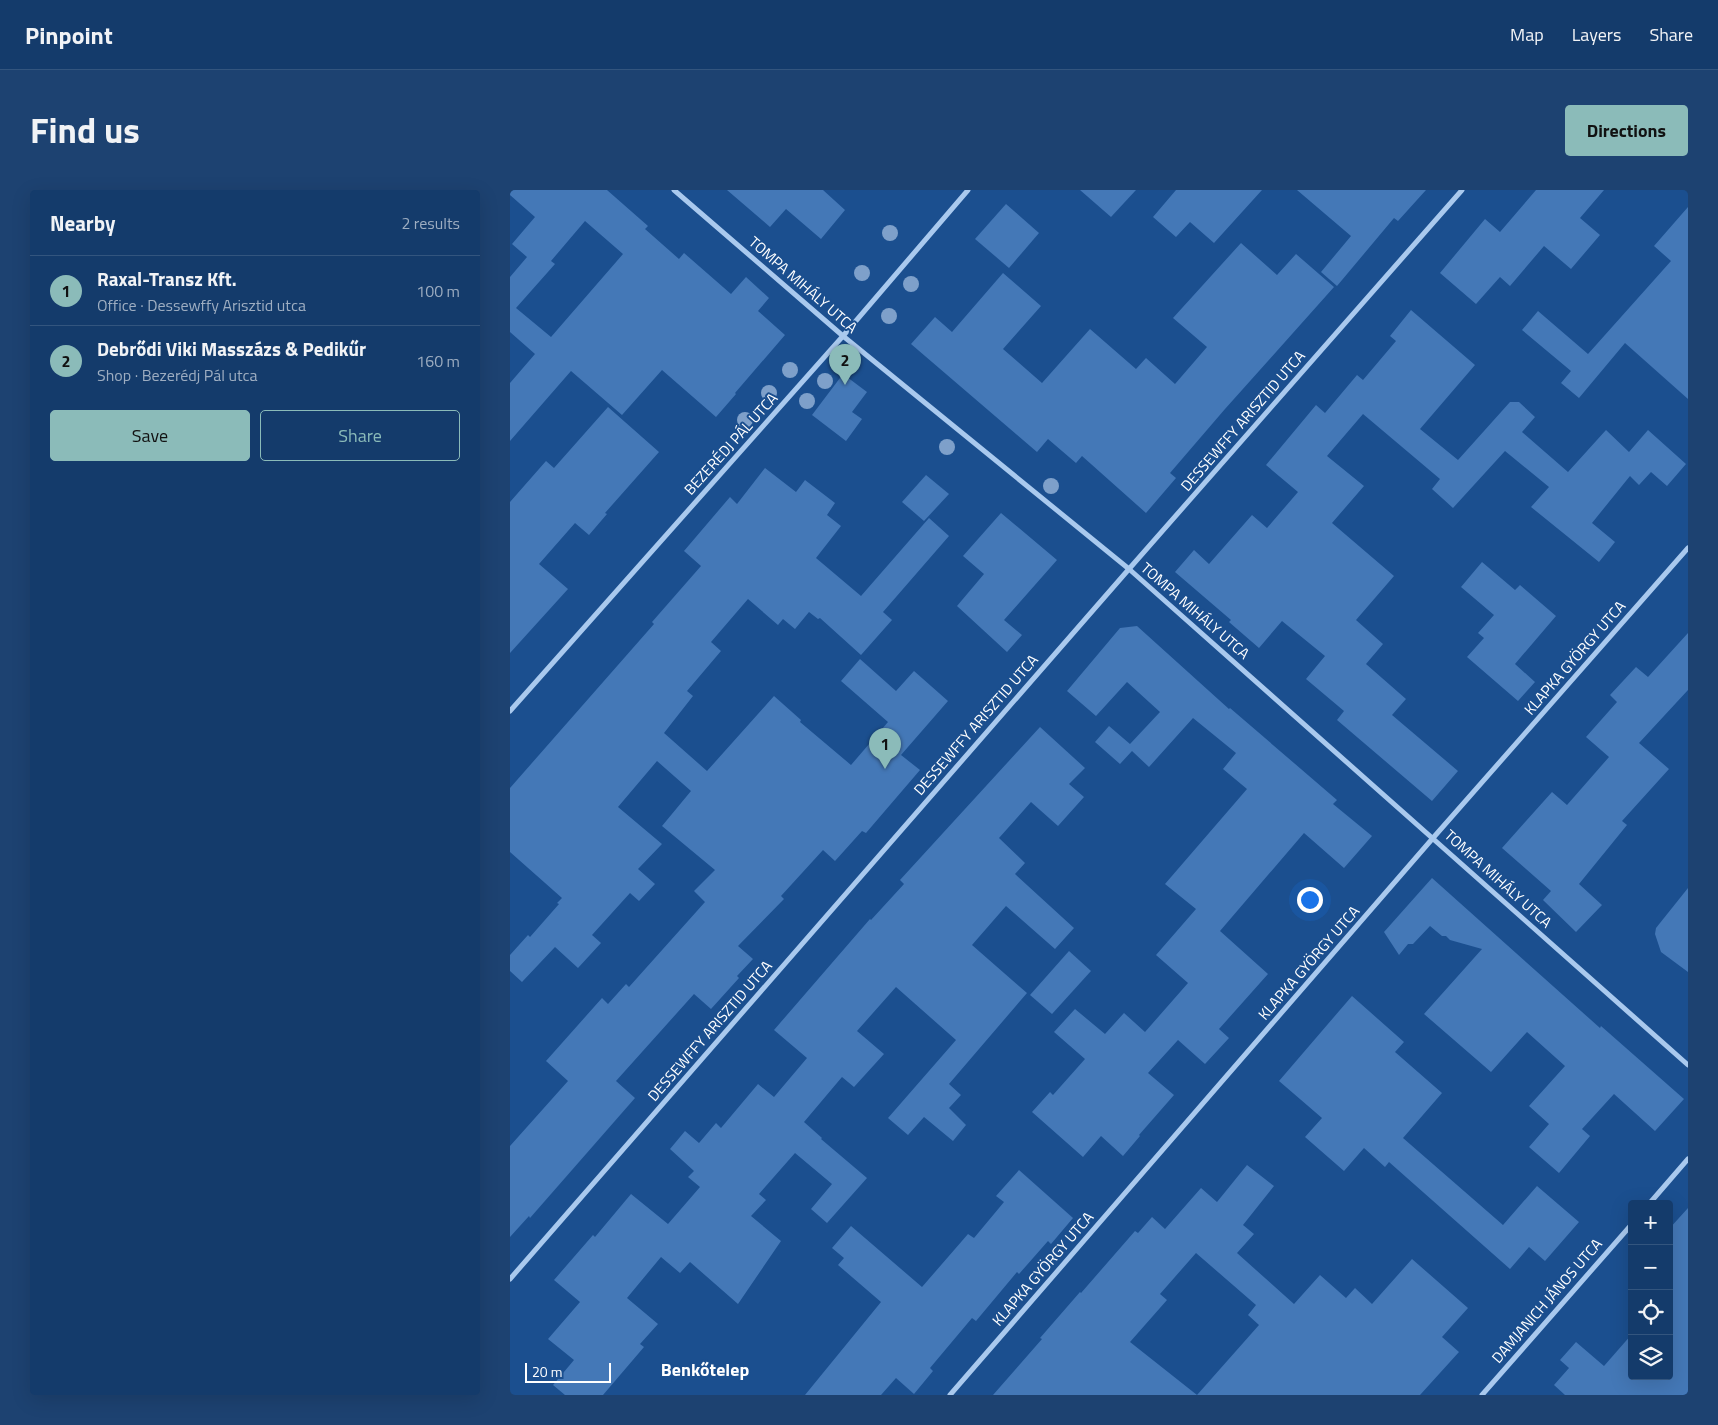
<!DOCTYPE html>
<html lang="en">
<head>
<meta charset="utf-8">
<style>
	:root { --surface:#143b6b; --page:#1d4271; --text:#f1f3f6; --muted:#9dadc1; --line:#33557e; --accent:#8bbbb9 }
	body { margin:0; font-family:"Titillium Web",sans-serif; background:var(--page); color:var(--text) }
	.controls { position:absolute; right:15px; bottom:15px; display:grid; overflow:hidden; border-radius:5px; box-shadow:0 5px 20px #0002 }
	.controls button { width:45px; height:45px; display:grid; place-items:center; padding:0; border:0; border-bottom:1px solid var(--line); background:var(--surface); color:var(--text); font:25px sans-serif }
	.scale { position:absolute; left:15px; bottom:12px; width:86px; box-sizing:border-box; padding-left:5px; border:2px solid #fff; border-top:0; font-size:14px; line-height:18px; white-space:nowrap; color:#fff; -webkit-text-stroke:4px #1b4f8f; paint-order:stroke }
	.you { position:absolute; left:799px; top:709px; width:18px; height:18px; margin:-12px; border:4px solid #fff; border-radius:50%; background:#1a73e8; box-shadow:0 0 0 8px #1a73e833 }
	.badge { display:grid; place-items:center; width:32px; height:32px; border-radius:50%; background:var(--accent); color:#111; font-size:16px; font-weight:700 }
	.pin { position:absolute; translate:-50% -41px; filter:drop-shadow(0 1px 2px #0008) }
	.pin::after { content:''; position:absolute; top:26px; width:18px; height:15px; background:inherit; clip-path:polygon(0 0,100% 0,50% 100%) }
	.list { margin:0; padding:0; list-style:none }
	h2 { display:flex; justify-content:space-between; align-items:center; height:65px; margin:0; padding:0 20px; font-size:21px }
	h2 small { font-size:16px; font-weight:400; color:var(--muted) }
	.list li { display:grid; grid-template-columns:32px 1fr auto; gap:15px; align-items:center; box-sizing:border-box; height:70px; padding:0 20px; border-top:1px solid var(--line) }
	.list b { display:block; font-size:19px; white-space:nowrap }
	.list p { margin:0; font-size:16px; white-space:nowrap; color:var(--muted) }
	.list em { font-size:16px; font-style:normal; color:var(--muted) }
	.actions { display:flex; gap:10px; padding:15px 20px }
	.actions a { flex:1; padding:11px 0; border:1px solid var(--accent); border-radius:5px; text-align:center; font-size:18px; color:var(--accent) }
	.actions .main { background:var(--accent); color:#111 }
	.icon { flex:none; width:28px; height:28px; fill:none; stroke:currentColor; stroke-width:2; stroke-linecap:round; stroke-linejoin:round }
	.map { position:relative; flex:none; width:1178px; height:1205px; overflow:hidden; border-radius:5px }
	header { display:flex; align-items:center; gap:30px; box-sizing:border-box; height:70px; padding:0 25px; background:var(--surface); border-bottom:1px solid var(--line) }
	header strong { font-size:24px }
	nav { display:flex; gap:28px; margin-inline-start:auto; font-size:18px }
	.intro { display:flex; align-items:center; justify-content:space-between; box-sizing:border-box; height:120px; padding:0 30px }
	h1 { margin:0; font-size:35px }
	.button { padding:12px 22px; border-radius:5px; background:var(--accent); color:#111; font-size:18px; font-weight:700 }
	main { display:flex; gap:30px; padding:0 30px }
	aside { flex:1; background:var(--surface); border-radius:5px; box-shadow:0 5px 20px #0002 }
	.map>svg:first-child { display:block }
	.building { fill:#4478b7; fill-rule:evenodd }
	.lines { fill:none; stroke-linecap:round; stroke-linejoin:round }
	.street { stroke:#a9c9ee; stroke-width:5 }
	.tree { fill:#7ea0ca }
	.labels { text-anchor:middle; stroke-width:4; stroke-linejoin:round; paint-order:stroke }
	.street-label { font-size:15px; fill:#fff; stroke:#1b4f8f }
	.quarter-label { font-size:18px; font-weight:bold; fill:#fff; stroke:#1b4f8f }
</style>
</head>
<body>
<header>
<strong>Pinpoint</strong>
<nav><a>Map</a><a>Layers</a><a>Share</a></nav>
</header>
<div class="intro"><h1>Find us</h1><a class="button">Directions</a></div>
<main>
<aside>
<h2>Nearby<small>2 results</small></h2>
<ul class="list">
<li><span class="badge">1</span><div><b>Raxal-Transz Kft.</b><p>Office · Dessewffy Arisztid utca</p></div><em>100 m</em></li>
<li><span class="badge">2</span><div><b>Debrődi Viki Masszázs &amp; Pedikűr</b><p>Shop · Bezerédj Pál utca</p></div><em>160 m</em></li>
</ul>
<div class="actions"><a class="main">Save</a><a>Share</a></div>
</aside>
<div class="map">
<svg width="1178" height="1205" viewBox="0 0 1178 1205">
	<rect width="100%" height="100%" fill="#1b4f8f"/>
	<g class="building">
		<path d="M0,0H97L138,36L135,39L169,69L174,63L221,104L236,87L259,108L248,121L275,145L225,203L226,204L206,227L152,180L112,225L61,181L0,251V193L25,164L0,142V87L17,67L2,54L25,27L0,5ZM75,31L113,64L41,147L6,118L45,74L41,71Z"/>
		<path d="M217,0H313L335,20L311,49L276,19L260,37Z"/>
		<path d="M570,0H626L601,27Z"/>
		<path d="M666,0H752L704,53L680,32L666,47L643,27Z"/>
		<path d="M787,0H916L888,31L884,28L827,96L811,82L841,46Z"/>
		<path d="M1026,0H1094L1070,28L1090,45L1061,79L1034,56L1000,96L990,87L966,114L930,83L975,29L990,42Z"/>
		<path d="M496,14L529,43L499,78L465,49Z"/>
		<path d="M1178,17V209L1115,153L1069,208L1051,193L1061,181L1012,140L1028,121L1078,164L1161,71L1144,56Z"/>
		<path d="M731,53L767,85L786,64L824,97L715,219L660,283L666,288L636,323L572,266L566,273L538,249L527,262L401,154L425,127L442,142L493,83L531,116L493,159L532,193L580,139L626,179L636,168L665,194L697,157L663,128Z"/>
		<path d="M901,120L965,175L910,239L948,270L1000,212H1009L1025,227L1012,242L1058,282L1096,240L1119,262L1138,240L1176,274L1157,296L1141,282L1129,295L1120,286L1082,333L1105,352L1089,372L1021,317L1039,297L995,261L943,318L922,299L930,289L853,224L817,266L854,296L822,333L884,386L846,430L873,454L856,474L896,509L882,525L948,581L922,611L827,530L834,521L796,489L815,466L772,431L749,458L719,432L721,430L665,382L684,360L699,374L742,325L757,338L788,302L756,275L806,215L815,223L847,185L853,190L886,151L880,146Z"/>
		<path d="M333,184L357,202L342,222L352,229L336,251L302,225Z"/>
		<path d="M98,217L149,262L95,323L97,324L79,345L65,333L29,374L58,399L0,463V312L36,271L44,278Z"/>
		<path d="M255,278L286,302L295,290L325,313L317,325L331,336L306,368L351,406L419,328L439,346L373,422L382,430L351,465L310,428L308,429L299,422L285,439L273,429L268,435L238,409L201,452L211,461L177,501L183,506L154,543L197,581L264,506L291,530L290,532L341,575L378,532L331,491L350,469L386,501L404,481L438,511L391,565L410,580L356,643L352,641L325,671L313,660L271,706L274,709L228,756L243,769L227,786L229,788L201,819L184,804L106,891L125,908L20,1028L19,1026L0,1047V956L58,891L36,871L92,808L98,814L116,794L119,797L195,712L184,701L205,680L152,636L181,601L147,571L108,617L152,654L128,679L145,694L129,711L120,703L82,745L91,753L68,778L45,757L12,792L0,781V765L18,745L20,747L49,714L47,713L52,708L0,662V598L144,434L142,432L191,376L174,361L220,307L227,314Z"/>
		<path d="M416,285L439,304L414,331L392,312Z"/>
		<path d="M491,323L547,370L494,430L512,445L497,462L447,416L474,384L453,366Z"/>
		<path d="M972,372L1005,400L1010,395L1046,426L1005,474L1025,492L1008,511L957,467L974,448L968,443L984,425L951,397Z"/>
		<path d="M627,436L719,519L720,518L827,610L823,614L862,646L834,678L794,643L710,741L758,784L709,839L719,848L695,874L668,850L638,883L664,905L629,945L630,946L613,966L591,946L573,967L522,922L540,902L543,905L575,869L544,842L565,819L595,844L614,823L635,842L678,793L646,765L686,719L655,694L737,599L713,579L726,563L683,528L639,577L622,561L610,574L585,552L599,536L620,554L650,522L617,492L586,526L557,501L610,438Z"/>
		<path d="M1178,443V500L1129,553L1159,579L1112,631L1117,635L1069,694L1092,715L1066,742L1033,710L1041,701L992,658L1042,602L1057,615L1099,567L1076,547L1107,512L1100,505L1126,477L1138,487Z"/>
		<path d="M530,537L575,578L559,594L574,607L548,636L521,612L489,648L515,673L505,684L564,738L545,759L496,716L462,755L517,803L439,894L451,905L439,918L456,935L443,951L414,927L398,945L378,928L446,850L386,797L347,841L374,864L344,897L332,887L294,932L312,948L311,949L357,988L317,1033L301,1019L322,994L285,963L249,1004L256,1010L241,1026L271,1051L228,1114L180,1072L170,1083L151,1067L117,1108L148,1134L130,1154L134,1157L93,1205H55L43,1195L64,1170L38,1149L70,1112L44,1090L83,1045L85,1047L121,1004L158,1034L190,997L178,987L184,981L160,959L175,941L189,953L206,933L211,938L248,894L264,907L297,868L264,840L360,729L361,730L394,694L390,690Z"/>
		<path d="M922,688L1090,838L1091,836L1174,909L1145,941L1104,904L1072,939L1080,946L1049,983L1019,957L1039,934L1019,916L1055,876L1017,842L981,882L914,824L972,759L940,750L936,746H932L920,736L903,754H898L889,765L874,742Z"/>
		<path d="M1178,698V782L1151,762L1145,744L1146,738Z"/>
		<path d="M559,761L581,781L542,824L520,805Z"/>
		<path d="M842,806L894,852L885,862L932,903L893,948L993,1035L1027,996L1069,1032L1035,1071L1019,1057L1000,1079L879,972L875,977L854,958L834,981L795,947L812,928L769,891Z"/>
		<path d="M737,975L764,996L733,1035L744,1044L727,1063L784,1114L810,1085L836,1108L845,1098L862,1114L902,1069L958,1118L932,1147L949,1162L910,1205H687L749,1135L738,1125L746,1115L686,1063L650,1104L657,1110L620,1152L687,1205H483L532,1149L530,1148L570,1102L571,1103L625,1041L628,1043L642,1027L655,1039L691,998L707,1012Z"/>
		<path d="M509,980L563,1028L541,1054L538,1051L509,1084L507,1082L466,1131L462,1128L420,1178L423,1181L404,1204L386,1188L371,1205H295L371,1112L328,1075L334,1068L322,1058L341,1036L412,1097L458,1044L464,1048L494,1012L486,1006Z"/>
		<path d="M1178,1018V1205H1055L1044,1195L1059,1178L1050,1170L1066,1152L1094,1176L1122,1144V1186H1159V1039Z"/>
	</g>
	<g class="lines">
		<g class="street">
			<path d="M164,0L333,146L619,379L1178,875"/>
			<path d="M0,521L333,146L458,0"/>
			<path d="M1139,1014L1178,969"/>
			<path d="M0,1089L619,379L952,0"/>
			<path d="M440,1205L923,648L1178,358"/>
			<path d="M972,1205L1122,1034"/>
		</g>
	</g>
	<g class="tree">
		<circle cx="380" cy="43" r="8"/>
		<circle cx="352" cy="83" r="8"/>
		<circle cx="401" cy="94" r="8"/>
		<circle cx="379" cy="126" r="8"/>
		<circle cx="280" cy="180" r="8"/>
		<circle cx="315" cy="191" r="8"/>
		<circle cx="259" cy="203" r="8"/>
		<circle cx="297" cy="211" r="8"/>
		<circle cx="235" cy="230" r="8"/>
		<circle cx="437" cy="257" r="8"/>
		<circle cx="541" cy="296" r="8"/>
	</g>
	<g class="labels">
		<g class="street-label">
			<text transform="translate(293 95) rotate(41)" y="5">TOMPA MIHÁLY UTCA</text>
			<text transform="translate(733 231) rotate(-49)" y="5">DESSEWFFY ARISZTID UTCA</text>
			<text transform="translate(221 254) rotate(-48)" y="5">BEZERÉDJ PÁL UTCA</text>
			<text transform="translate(685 421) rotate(41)" y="5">TOMPA MIHÁLY UTCA</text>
			<text transform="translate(1065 468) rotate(-49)" y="5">KLAPKA GYÖRGY UTCA</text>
			<text transform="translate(466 535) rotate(-49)" y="5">DESSEWFFY ARISZTID UTCA</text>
			<text transform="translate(988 689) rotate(42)" y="5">TOMPA MIHÁLY UTCA</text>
			<text transform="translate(799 773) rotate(-49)" y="5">KLAPKA GYÖRGY UTCA</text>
			<text transform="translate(200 841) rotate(-49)" y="5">DESSEWFFY ARISZTID UTCA</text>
			<text transform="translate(533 1079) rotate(-49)" y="5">KLAPKA GYÖRGY UTCA</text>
			<text transform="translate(1037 1111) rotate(-49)" y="5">DAMJANICH JÁNOS UTCA</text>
		</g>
		<g class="quarter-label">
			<text x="195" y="1186">Benkőtelep</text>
		</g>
	</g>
</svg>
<div class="controls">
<button>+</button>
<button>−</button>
<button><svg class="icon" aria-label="locate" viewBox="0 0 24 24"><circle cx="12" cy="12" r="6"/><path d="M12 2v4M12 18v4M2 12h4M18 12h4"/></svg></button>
<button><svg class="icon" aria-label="layers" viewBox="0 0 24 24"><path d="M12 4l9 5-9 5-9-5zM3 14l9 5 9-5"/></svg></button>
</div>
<div class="scale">20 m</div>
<div class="you"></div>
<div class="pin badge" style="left:375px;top:579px">1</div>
<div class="pin badge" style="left:335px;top:195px">2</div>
</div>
</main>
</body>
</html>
